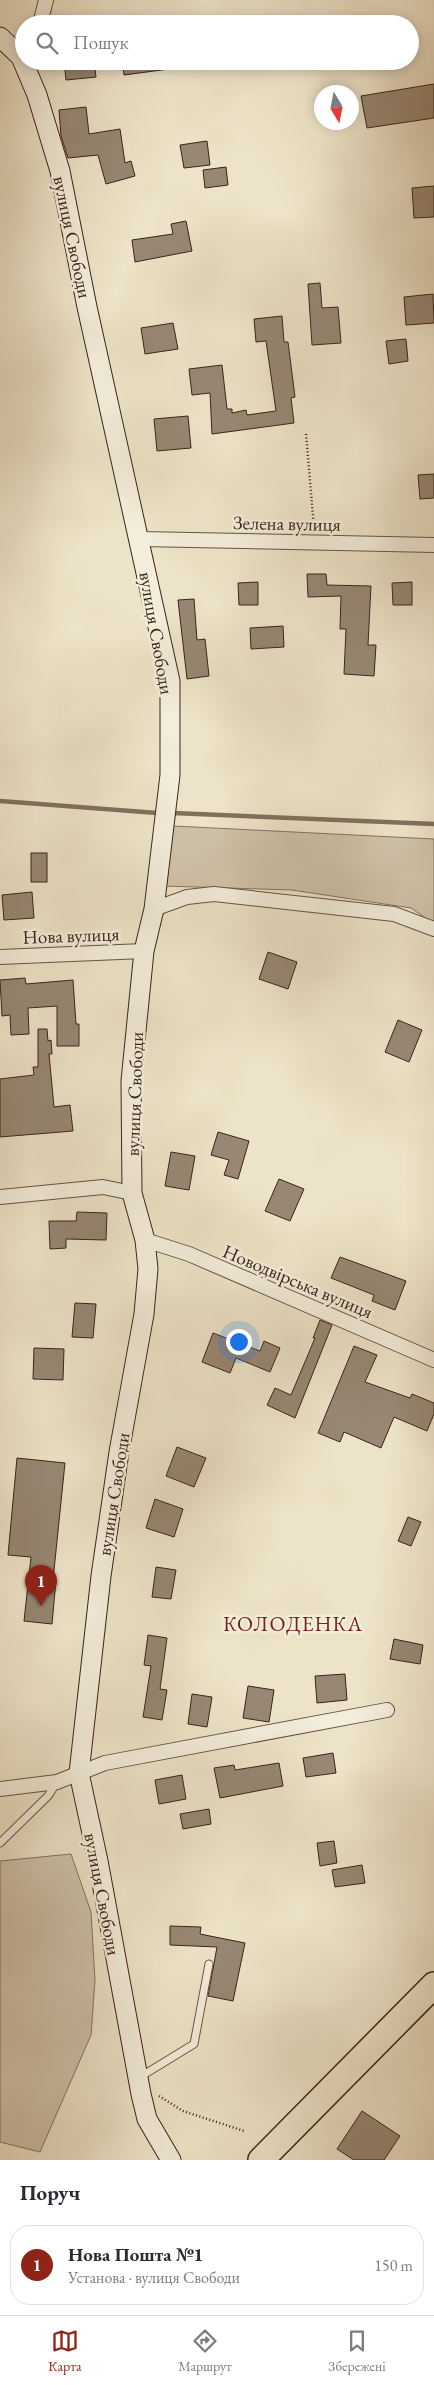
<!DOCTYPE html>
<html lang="uk">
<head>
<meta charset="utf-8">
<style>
	:root { --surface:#fff; --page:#f2f2f3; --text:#2b2b33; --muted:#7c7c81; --line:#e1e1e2; --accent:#8f2418 }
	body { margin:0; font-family:"EB Garamond",serif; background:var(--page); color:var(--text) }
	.compass { position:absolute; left:314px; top:85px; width:45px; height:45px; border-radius:50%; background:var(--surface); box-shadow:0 2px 12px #0003; rotate:170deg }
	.you { position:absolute; left:238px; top:1341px; width:18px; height:18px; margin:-12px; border:4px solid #fff; border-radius:50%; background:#1a73e8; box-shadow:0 0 0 8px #1a73e833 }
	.badge { display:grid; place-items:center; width:32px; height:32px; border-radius:50%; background:var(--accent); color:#fff; font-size:16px; font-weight:700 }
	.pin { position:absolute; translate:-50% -41px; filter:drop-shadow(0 1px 2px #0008) }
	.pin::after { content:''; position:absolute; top:26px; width:18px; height:15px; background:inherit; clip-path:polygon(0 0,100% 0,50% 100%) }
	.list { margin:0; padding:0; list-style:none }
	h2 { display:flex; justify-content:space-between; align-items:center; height:65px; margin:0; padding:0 20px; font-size:21px }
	h2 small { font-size:16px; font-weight:400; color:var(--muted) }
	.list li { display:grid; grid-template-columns:32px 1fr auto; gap:15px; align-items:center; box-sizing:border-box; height:80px; margin:0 10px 10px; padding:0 10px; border:1px solid var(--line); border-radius:20px }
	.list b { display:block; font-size:19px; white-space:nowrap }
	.list p { margin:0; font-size:16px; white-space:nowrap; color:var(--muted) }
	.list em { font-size:16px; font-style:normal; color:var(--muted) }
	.icon { flex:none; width:28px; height:28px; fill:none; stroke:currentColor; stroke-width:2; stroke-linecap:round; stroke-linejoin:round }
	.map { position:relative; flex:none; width:434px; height:2160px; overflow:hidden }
	.search { position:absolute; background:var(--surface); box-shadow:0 2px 12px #0003; left:15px; right:15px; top:15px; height:55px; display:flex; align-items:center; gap:12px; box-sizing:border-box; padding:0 18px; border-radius:28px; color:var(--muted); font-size:19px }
	.sheet { height:155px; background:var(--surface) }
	nav { display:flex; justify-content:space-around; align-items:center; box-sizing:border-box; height:70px; border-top:1px solid var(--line); background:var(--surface); font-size:14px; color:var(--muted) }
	nav a { display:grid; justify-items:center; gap:2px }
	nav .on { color:var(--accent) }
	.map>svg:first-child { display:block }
	.green { fill:#cfc2aa; stroke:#847262 }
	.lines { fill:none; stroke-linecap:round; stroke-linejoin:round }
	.stream { stroke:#816f5e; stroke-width:4.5 }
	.building { fill:#978774; stroke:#3a2319 }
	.lane-casing { stroke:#675345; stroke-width:9 }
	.street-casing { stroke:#675345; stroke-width:16 }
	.secondary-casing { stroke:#3a2319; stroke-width:21 }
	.highway-casing { stroke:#3a2319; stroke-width:28 }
	.path { stroke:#3a2319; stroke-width:2.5; stroke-dasharray:1 2.5; stroke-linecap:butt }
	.lane { stroke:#f3eddb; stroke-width:7 }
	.street { stroke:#f3eddb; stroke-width:14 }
	.secondary { stroke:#f3eddb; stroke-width:19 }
	.highway { stroke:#ede3c8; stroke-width:25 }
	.labels { text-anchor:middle; stroke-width:5; stroke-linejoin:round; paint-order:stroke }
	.street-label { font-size:19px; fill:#3a2319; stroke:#f3eddb }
	.quarter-label { font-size:21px; letter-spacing:1px; fill:#7a1f14; stroke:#f3eddb }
</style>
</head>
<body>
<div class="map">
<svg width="434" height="2160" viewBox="0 0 434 2160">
	<rect width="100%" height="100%" fill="#ede3c8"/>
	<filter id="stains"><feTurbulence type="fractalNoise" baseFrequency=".004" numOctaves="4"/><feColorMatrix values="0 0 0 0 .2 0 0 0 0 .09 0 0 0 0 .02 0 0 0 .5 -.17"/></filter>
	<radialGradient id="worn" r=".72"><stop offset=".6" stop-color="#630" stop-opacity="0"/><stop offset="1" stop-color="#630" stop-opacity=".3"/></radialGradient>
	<g class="green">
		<path d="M173,826L434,839V924L411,908L292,890L163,886Z"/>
		<path d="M71,1854L91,1912L95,1980L91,2035L40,2152L0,2142V1861Z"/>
	</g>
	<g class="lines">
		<g class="stream">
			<path d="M0,801L157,813"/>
			<path d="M173,813L434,824"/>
		</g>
	</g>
	<g class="building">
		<path d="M64,61H94L96,77L66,80Z"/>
		<path d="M122,61H169V69L124,75Z"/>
		<path d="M434,84V118L367,128L361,96Z"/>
		<path d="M86,107L89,134L120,129L125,163L131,161L135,176L106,184L98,155L68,158L61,136L59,110Z"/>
		<path d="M207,141L210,165L184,168L180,145Z"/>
		<path d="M226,167L228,185L205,188L203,170Z"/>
		<path d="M434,186V217L414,218L412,188Z"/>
		<path d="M186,221L192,251L135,262L132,240L173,234L171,224Z"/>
		<path d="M320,283L322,308L338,307L341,343L312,345L308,284Z"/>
		<path d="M433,294L434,323L406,325L404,297Z"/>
		<path d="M282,316L284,342H288L295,397L291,398L294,423L212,434L210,393L192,395L189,369L222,365L227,409H232V413L246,410L247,415L276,411L266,341L256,342L254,319Z"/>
		<path d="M173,323L178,349L145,354L141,328Z"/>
		<path d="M406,339L408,361L389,364L386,341Z"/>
		<path d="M188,416L191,448L157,451L154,419Z"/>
		<path d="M434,474V498L420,499L418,475Z"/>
		<path d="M307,574H326L327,585L371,586L368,645H376L374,676L344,674L346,629H340L341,596L308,597Z"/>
		<path d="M258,582V605H239L238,583Z"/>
		<path d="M412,582V605H393L392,583Z"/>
		<path d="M194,599L197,640L205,639L209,676L187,679L178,600Z"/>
		<path d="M283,626L284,647L251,649L250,628Z"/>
		<rect x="31" y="853" width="16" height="29"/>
		<path d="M32,892L34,918L4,920L2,895Z"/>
		<path d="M268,952L297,962L288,989L259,979Z"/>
		<path d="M25,978L26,984L73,980L76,1024H79V1046H57V1006L28,1008L29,1034L11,1035L10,1015L2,1016L0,980Z"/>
		<path d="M398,1020L422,1030L409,1062L385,1052Z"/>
		<path d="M38,1029H47L48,1041L51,1040L52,1054H49L54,1107L70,1105L73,1131L0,1137V1079L34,1075L33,1067H38Z"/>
		<path d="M218,1132L249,1141L238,1179L224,1175L229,1160L211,1155Z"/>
		<path d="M171,1152L195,1156L189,1190L165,1186Z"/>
		<path d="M279,1179L304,1189L290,1221L265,1211Z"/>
		<path d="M77,1212L107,1213L106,1240L66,1239V1248L50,1249L49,1221H76Z"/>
		<path d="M340,1257L406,1281L395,1310L372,1301L374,1295L331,1278Z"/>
		<path d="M75,1303L96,1304L93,1338L72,1337Z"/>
		<path d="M320,1320L332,1325L295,1418L267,1405L275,1388L291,1395L315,1338H313Z"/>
		<path d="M213,1333L260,1351L264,1341L280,1348L270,1372L236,1358L230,1373L202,1362Z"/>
		<path d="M354,1346L377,1355L365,1382L410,1398L412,1394L434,1403V1414L427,1431L394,1417L381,1448L344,1432L340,1442L318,1433Z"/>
		<path d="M34,1348L64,1349L63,1380L33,1379Z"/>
		<path d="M177,1447L206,1458L194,1487L166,1476Z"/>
		<path d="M17,1458L65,1463L53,1580H56L52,1624L24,1621L31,1557L8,1555Z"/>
		<path d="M155,1499L183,1509L174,1537L146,1528Z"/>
		<path d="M408,1517L421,1522L411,1546L398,1541Z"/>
		<path d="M156,1567L176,1570L171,1599L152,1597Z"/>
		<path d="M148,1635L167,1638L160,1689L167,1690L162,1720L143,1717L151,1666L144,1665Z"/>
		<path d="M394,1639L423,1645L420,1664L390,1659Z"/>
		<path d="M345,1674L347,1700L317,1703L315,1676Z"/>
		<path d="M248,1686L274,1690L269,1722L243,1718Z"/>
		<path d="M192,1694L212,1697L207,1727L188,1724Z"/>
		<path d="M333,1753L336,1773L306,1777L303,1758Z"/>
		<path d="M279,1763L283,1786L220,1798L214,1768L234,1765L235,1770Z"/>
		<path d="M182,1775L186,1799L159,1804L155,1780Z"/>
		<path d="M209,1809L211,1824L183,1829L180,1814Z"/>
		<path d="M334,1841L337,1863L320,1866L317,1843Z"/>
		<path d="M362,1865L365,1883L335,1887L332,1870Z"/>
		<path d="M170,1926L201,1927L200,1934L245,1943L233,2001L208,1996L217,1947L170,1945Z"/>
		<path d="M362,2111L400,2136L384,2160H354L337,2149Z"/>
	</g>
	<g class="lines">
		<defs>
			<g id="lane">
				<path d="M0,1843L48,1796L57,1782"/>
				<path d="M140,2077L194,2044L209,1964"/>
			</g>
			<g id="street">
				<path d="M40,24L46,0"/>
				<path d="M140,539L434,545"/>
				<path d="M154,909L187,897L214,894L394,914L434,929"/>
				<path d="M0,957L144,951"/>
				<path d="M0,1197L103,1187L132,1193"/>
				<path d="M145,1240L189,1254L434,1360"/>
				<path d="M0,1789L57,1782L105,1763L387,1710"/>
			</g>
			<path id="secondary" d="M0,37L21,57L37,95L60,171L87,307L170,681V775L154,909L144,951L131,1081L132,1193L145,1240L148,1269L144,1314L119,1452L101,1576L79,1773L98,1861L141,2094L147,2119L171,2160"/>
			<path id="highway" d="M261,2160L434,1985"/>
		</defs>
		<use href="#lane" class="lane-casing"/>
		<use href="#street" class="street-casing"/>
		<use href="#secondary" class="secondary-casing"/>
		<use href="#highway" class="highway-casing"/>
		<g class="path">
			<path d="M306,434L314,528"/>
			<path d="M159,2096L183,2111L244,2131"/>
		</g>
		<use href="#lane" class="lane"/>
		<use href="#street" class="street"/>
		<use href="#secondary" class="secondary"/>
		<use href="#highway" class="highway"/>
	</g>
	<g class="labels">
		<g class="street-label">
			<text transform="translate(73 237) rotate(78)" y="7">вулиця Свободи</text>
			<text transform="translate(287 523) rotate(1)" y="7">Зелена вулиця</text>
			<text transform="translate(157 633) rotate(80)" y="7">вулиця Свободи</text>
			<text transform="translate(71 935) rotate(-2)" y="7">Нова вулиця</text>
			<text transform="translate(134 1094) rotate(-88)" y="7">вулиця Свободи</text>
			<text transform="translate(298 1281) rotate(23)" y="7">Новодвірська вулиця</text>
			<text transform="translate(113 1494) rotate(-81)" y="7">вулиця Свободи</text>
			<text transform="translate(103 1894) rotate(79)" y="7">вулиця Свободи</text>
		</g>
		<g class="quarter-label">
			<text x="293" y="1631">КОЛОДЕНКА</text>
		</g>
	</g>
	<rect width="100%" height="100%" filter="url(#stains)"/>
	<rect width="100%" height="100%" fill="url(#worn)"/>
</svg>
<svg class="compass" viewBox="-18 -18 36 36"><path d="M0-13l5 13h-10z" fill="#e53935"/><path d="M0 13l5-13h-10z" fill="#7c7c81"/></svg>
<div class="you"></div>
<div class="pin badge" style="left:41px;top:1606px">1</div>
<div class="search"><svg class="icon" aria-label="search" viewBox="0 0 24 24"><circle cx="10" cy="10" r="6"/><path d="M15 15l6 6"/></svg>Пошук</div>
</div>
<section class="sheet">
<h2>Поруч<small></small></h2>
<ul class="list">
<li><span class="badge">1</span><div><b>Нова Пошта №1</b><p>Установа · вулиця Свободи</p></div><em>150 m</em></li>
</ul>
</section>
<nav>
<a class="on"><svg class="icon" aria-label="map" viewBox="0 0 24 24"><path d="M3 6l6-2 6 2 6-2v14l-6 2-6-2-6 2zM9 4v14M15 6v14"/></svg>Карта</a>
<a><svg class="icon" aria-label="directions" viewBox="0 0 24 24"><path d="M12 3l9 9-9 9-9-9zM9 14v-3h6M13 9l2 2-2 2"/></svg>Маршрут</a>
<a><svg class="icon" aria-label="saved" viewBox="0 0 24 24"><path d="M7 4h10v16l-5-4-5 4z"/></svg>Збережені</a>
</nav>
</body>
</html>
